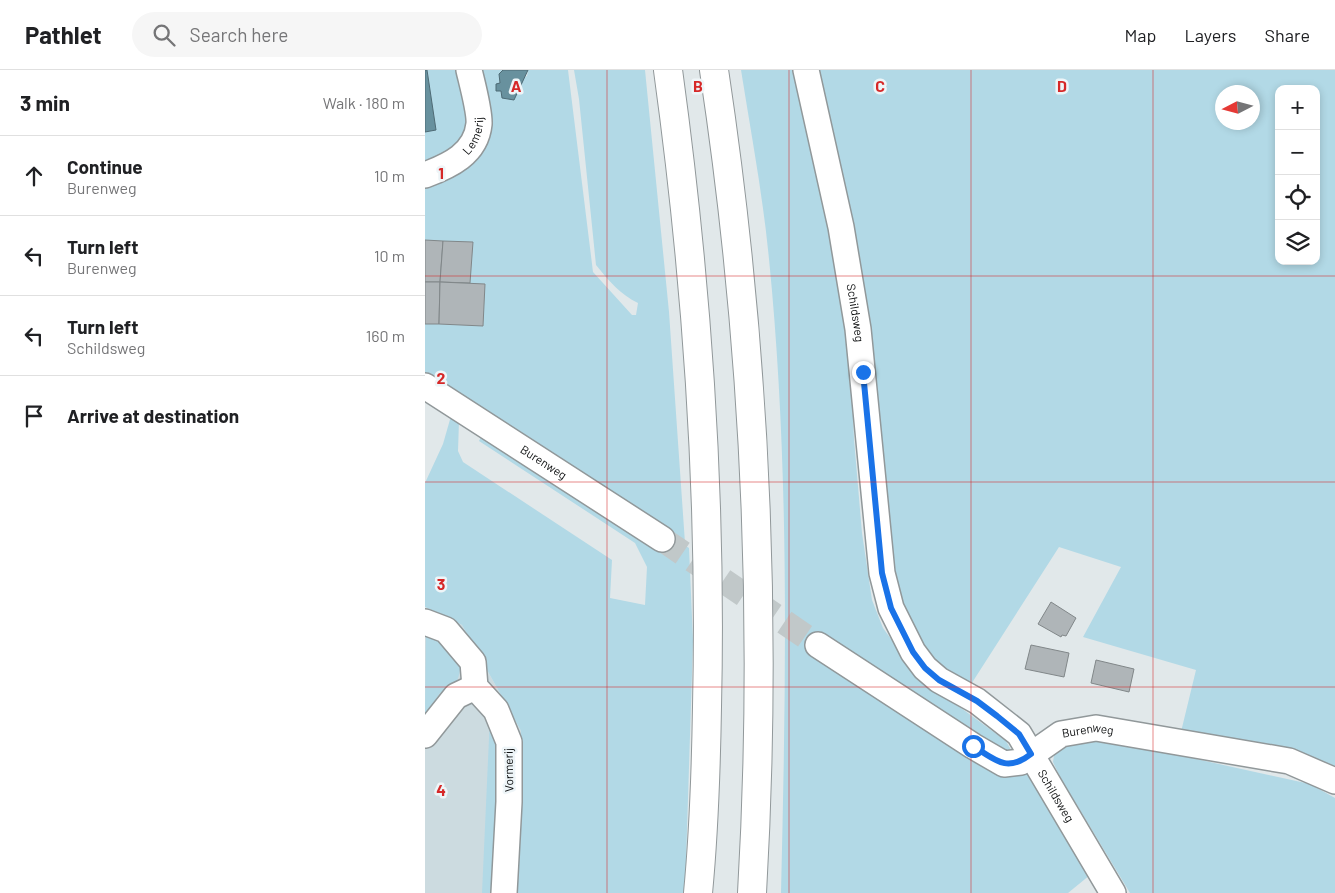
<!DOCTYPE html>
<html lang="en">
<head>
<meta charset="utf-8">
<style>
	:root { --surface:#fff; --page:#f6f6f6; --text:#202124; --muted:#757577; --line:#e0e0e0 }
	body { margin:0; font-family:Barlow,sans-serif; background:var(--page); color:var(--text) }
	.controls { position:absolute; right:15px; top:15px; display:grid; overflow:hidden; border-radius:10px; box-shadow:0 2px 8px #0003 }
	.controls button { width:45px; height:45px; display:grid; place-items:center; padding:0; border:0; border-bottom:1px solid var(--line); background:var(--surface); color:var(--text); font:25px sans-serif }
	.compass { position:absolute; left:790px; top:15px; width:45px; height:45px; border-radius:50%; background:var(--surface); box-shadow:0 2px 8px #0003; rotate:264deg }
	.stop { position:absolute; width:15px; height:15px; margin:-11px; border:4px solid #1a73e8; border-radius:50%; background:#fff }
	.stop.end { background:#1a73e8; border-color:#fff; box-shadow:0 1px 5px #0008 }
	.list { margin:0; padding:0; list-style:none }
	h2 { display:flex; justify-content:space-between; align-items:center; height:65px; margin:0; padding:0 20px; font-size:21px }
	h2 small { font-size:16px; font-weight:400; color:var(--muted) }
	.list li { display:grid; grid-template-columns:32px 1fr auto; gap:15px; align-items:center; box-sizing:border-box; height:80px; padding:0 20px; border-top:1px solid var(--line) }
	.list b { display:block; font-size:19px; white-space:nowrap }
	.list p { margin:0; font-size:16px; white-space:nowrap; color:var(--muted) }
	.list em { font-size:16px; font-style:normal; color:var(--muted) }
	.icon { flex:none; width:28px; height:28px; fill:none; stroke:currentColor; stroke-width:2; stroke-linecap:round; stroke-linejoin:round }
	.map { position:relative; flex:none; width:910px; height:823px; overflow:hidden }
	header { display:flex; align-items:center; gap:30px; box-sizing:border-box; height:70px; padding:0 25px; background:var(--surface); border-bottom:1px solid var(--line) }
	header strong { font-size:24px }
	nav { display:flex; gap:28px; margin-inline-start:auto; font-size:18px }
	.search { width:350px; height:45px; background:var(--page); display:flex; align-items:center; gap:12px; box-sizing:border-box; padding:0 18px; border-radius:28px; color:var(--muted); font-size:19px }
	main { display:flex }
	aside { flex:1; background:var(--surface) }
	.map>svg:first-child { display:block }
	.built { fill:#ccdbe0 }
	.green { fill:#b2d9e6; fill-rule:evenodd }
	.water { fill:#68919e; stroke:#4d6a74 }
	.building { fill:#afb5b8; stroke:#818789 }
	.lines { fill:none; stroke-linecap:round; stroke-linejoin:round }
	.minor-tunnel { stroke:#c1c8c9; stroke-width:25; stroke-dasharray:25 12; stroke-linecap:butt }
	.minor-casing { stroke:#91989a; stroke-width:28 }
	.highway-casing { stroke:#91989a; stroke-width:30 }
	.minor { stroke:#fff; stroke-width:25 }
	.highway { stroke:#fff; stroke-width:28 }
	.route { stroke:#1a73e8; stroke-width:6 }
	.grid { fill:none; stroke:#d62828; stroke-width:1; stroke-opacity:0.55 }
	.labels { text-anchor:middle; stroke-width:5; stroke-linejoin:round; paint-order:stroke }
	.street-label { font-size:12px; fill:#0e1011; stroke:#eef5f8 }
	.grid-label { font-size:16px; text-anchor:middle; font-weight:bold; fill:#d62828; stroke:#eef5f8; stroke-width:5; stroke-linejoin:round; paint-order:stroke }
</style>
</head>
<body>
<header>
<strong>Pathlet</strong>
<div class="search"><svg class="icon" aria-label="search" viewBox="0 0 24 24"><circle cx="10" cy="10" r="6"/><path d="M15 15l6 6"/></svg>Search here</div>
<nav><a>Map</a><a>Layers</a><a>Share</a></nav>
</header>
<main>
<aside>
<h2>3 min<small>Walk · 180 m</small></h2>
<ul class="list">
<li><svg class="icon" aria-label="ahead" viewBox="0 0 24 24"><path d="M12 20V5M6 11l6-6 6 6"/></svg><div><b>Continue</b><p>Burenweg</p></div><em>10 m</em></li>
<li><svg class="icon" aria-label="left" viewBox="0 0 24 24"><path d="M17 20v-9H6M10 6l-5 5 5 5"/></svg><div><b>Turn left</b><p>Burenweg</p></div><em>10 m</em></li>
<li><svg class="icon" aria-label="left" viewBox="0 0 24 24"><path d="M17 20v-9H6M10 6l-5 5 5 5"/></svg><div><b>Turn left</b><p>Schildsweg</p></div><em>160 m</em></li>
<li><svg class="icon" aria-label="arrive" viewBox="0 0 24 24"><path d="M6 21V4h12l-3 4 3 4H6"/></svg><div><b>Arrive at destination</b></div></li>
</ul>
</aside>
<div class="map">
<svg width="910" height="823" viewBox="0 0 910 823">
	<rect width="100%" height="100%" fill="#e1e8ea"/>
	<path class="built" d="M0,538L37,555L96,661L90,823H0Z"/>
	<g class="green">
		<path d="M2,0H35C38,26 51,64 25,82C17,87 8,91 0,95V62L11,60Z"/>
		<path d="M54,0H78L74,4L75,13L71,21L102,6L103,0H143L168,202L207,245H211L213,233C196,225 183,210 171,195L154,29L149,0H220L244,242L260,473L249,468L264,478L268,571L260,823H90L96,661L37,555L0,537V413L18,374L26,346L34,351L33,381L38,392L187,490L185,528L220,535L222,497L210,473L54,371L57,365L0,309V116L38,97Z"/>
		<path d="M316,0H371L424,258L429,369L437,463L447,530L458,558L493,606L513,624L536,638L581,671L596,698L606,703L665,805L643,823H356C361,612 365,399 344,189C338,126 326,63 316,0Z"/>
		<path d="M388,0H910V705L755,666L771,600L658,567L696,497L634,477L543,619L506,593L470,529ZM854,19H891V191H854ZM798,22H828V52H798Z"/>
		<path d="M1,565L13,566L36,594C34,609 31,620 15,623L0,645Z"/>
		<path d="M65,646L76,661L68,823H57Z"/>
		<path d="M657,669H672L712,676L885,714L910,728V823H705L635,707L628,692L630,679Z"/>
	</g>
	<g class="water">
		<path d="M0,0H2L11,60L0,62Z"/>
		<path d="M78,0H103L89,30L77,28L76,21H71V14L75,13L74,4Z"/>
	</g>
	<g class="building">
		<path d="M0,170L18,171L15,212H0Z"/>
		<path d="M18,171L48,172L45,213L15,212Z"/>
		<path d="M0,212H15L14,254H0Z"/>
		<path d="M15,212L60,214L58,256L14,254Z"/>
		<path d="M626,532L651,548L641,566L637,565L636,567L613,554Z"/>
		<path d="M606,575L644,583L639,607L600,599Z"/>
		<path d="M671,590L709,599L704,622L666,613Z"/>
	</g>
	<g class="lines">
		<path class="minor-tunnel" d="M237,469L393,575"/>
		<defs>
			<g id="minor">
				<path id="s1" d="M381,0L416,157L433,259L457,503L466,538L488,582L500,598L514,610L552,631L594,664L688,823"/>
				<path id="s2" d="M0,105C24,96 51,84 54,54C55,42 47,13 44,0"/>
				<path id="s3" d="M0,316L237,469"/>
				<path d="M0,552L21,560L48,592L50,617L71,640L84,672V732L79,823"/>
				<path id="s4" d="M393,575L548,676L579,694L596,692L636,664L671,658L864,691L910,711"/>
				<path d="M0,665L31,626L50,617"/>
			</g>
			<g id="highway">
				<path d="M243,0C272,211 287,424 282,637C281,699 279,761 273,823"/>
				<path d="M289,0C330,272 343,548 327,823"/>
			</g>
		</defs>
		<use href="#minor" class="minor-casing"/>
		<use href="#highway" class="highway-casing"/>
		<use href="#minor" class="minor"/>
		<use href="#highway" class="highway"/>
	</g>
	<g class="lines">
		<path class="route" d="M438,302L457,503L466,538L488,582L500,598L514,610L552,631L572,646L594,664L606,684C582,703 570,690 548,676"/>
	</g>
	<path class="grid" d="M182,0V823M364,0V823M546,0V823M728,0V823M0,206H910M0,412H910M0,617H910"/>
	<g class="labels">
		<g class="street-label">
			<text dy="4" stroke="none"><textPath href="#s2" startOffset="66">Lemerij</textPath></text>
			<text dy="4" stroke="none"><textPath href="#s1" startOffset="248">Schildsweg</textPath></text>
			<text dy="4" stroke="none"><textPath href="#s3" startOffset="141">Burenweg</textPath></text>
			<text dy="4" stroke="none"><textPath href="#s4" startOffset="314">Burenweg</textPath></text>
			<text transform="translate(84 700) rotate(-91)" y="4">Vormerij</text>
			<text dy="4" stroke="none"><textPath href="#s1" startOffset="802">Schildsweg</textPath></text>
		</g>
	</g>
	<g class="grid-label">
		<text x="91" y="22">A</text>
		<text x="273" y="22">B</text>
		<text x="455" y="22">C</text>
		<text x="637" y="22">D</text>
		<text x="16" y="109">1</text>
		<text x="16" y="314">2</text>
		<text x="16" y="520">3</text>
		<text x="16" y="726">4</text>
	</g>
</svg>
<div class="controls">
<button>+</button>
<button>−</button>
<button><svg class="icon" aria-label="locate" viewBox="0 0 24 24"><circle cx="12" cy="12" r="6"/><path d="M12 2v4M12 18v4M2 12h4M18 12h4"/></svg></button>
<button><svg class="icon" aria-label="layers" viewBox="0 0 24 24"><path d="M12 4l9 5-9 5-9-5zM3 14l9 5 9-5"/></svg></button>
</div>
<svg class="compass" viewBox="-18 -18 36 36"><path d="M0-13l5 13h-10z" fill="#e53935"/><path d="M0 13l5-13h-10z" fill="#757577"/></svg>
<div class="stop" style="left:548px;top:676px"></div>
<div class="stop end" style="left:438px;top:302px"></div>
</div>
</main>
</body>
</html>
